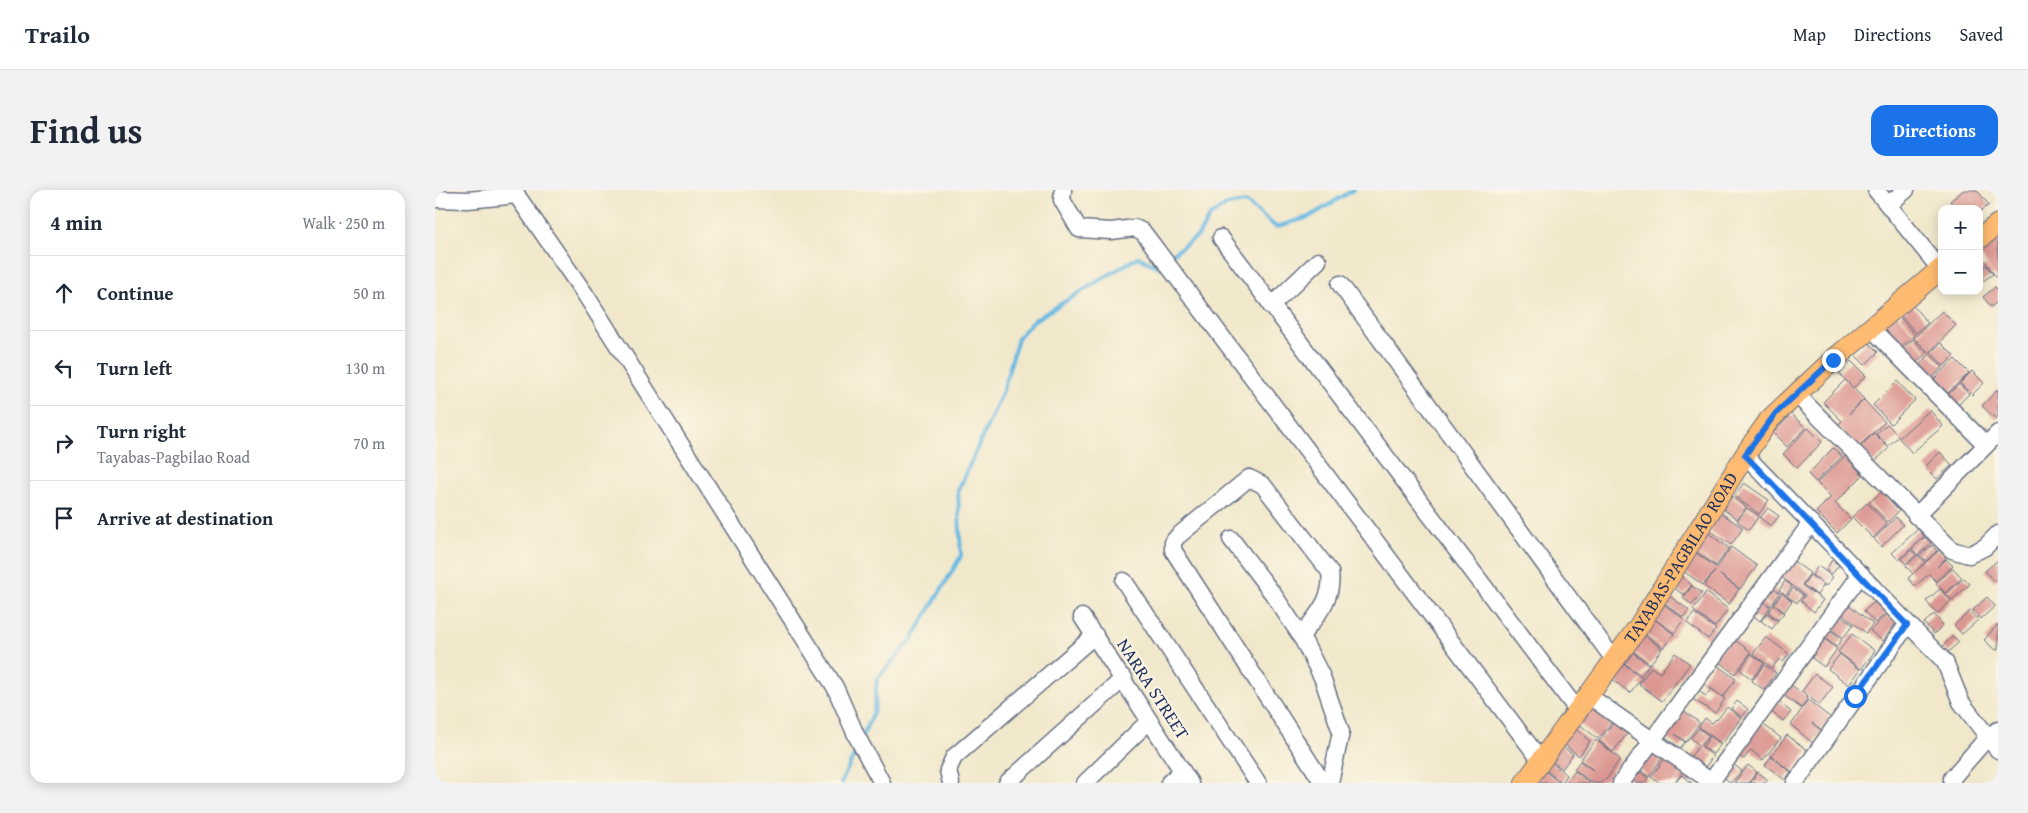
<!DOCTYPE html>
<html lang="en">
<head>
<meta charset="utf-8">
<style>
	:root { --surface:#fff; --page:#f2f2f3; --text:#1f2937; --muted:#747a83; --line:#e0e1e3; --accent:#1a73e8 }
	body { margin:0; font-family:"Gentium Book Plus",serif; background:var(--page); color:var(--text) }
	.controls { position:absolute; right:15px; top:15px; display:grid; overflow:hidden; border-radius:10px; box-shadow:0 2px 12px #0003 }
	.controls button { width:45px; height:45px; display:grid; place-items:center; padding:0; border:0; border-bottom:1px solid var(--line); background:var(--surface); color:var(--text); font:25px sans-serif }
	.stop { position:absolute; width:15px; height:15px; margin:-11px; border:4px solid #1a73e8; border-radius:50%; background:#fff }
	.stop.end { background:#1a73e8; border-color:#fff; box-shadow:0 1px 5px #0008 }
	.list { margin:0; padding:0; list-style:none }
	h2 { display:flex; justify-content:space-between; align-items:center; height:65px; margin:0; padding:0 20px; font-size:21px }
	h2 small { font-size:16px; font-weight:400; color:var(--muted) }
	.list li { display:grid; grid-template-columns:32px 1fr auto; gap:15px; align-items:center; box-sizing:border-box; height:75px; padding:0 20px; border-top:1px solid var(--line) }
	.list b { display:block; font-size:19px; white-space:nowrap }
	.list p { margin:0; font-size:16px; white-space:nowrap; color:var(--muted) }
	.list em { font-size:16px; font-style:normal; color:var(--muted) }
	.icon { flex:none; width:28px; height:28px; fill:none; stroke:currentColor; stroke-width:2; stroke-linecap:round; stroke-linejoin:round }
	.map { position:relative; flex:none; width:1563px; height:593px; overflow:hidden; border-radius:15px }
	header { display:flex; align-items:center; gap:30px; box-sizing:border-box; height:70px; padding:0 25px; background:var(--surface); border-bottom:1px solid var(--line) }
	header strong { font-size:24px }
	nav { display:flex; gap:28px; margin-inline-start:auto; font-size:18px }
	.intro { display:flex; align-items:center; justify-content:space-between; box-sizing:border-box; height:120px; padding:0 30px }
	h1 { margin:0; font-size:35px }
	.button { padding:12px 22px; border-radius:15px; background:var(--accent); color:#fff; font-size:18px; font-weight:700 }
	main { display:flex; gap:30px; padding:0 30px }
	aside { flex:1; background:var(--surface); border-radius:15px; box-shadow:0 2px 12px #0003 }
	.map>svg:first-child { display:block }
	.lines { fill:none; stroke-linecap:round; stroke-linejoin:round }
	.stream { stroke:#67b9e3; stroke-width:4 }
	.building { fill:#db9692 }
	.minor-casing { stroke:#667084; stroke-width:19 }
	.major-casing { stroke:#667084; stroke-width:22 }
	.minor { stroke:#fff; stroke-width:16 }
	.major { stroke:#febb71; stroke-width:20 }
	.route { stroke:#1a73e8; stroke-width:6 }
	.labels { text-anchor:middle; stroke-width:4; stroke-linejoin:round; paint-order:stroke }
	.street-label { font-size:18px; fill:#1b2f5e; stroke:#fcf5e5 }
</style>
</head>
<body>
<header>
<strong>Trailo</strong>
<nav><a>Map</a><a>Directions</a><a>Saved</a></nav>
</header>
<div class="intro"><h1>Find us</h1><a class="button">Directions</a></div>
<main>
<aside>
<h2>4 min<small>Walk · 250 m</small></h2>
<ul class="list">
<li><svg class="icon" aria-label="ahead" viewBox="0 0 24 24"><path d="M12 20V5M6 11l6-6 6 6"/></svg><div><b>Continue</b></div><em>50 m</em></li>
<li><svg class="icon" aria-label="left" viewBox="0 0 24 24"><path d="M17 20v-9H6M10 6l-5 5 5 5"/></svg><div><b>Turn left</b></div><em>130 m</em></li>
<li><svg class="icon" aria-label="right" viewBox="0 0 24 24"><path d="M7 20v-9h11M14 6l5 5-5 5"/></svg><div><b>Turn right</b><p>Tayabas-Pagbilao Road</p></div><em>70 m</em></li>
<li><svg class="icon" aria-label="arrive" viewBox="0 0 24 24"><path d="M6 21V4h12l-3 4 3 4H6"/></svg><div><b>Arrive at destination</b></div></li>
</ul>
</aside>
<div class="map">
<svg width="1563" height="593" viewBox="0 0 1563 593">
	<rect width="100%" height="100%" fill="#fcf5e5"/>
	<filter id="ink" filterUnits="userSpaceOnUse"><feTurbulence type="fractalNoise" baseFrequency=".02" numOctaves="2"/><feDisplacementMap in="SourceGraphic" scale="10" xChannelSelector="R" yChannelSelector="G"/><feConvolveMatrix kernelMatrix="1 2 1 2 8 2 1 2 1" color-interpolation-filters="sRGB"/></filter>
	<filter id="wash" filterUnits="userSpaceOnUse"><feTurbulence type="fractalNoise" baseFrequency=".0096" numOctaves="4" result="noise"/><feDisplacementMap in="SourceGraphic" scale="20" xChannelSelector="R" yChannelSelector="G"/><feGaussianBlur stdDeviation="1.12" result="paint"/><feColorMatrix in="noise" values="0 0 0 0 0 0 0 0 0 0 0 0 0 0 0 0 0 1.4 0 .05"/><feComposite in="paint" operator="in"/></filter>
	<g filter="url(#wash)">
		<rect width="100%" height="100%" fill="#f1e8cb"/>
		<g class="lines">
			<g class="stream">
				<path d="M733,67L763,46L775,26L791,15L811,12L841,37L874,27L918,0"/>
				<path d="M428,546L439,521L442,489L477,449L526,366L523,301L568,201L583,148L598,131L703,67L721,76L725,73"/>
				<path d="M406,593L423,557"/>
			</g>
		</g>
		<g id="blocks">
			<g class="building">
				<path d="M1529,0H1542L1554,15L1544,22V19H1521L1515,11Z"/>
				<path d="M1563,42V86L1561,87L1544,63V57Z"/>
				<path d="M1551,75L1558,84L1544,94V80Z"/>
				<path d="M1560,97L1563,100V111L1556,117L1548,107Z"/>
				<path d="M1477,115L1493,133L1481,143L1465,125Z"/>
				<path d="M1507,121L1521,135L1494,163L1479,148Z"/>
				<path d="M1461,123L1480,145L1462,160L1444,138Z"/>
				<path d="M1478,149L1492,163L1482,172L1468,158Z"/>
				<path d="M1432,151L1443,162L1430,175L1419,164Z"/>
				<path d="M1506,153L1519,166L1509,176L1496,162Z"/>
				<path d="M1495,164L1508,177L1497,188L1484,175Z"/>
				<path d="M1520,169L1534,183L1513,203L1499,189Z"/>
				<path d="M1416,171L1431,186L1418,198L1404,183Z"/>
				<path d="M1537,181L1549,193L1537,205L1525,193Z"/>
				<path d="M1410,190L1429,209L1414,224L1429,210L1450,232L1423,257L1402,236L1407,231L1388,212Z"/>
				<path d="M1462,191L1480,210L1456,234L1438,215Z"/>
				<path d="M1524,194L1534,204L1523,215L1513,205Z"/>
				<path d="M1563,199V226L1561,229L1547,216Z"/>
				<path d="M1495,220L1508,236L1477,263L1464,248Z"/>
				<path d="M1356,224L1371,238L1352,257L1338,243Z"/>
				<path d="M1452,234L1464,246L1453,256L1441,244Z"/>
				<path d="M1373,238L1387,252L1362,278L1348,264Z"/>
				<path d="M1439,243L1454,258L1439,272L1425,257Z"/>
				<path d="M1398,258L1407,266L1381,292L1373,284Z"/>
				<path d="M1505,262L1517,275L1502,289L1490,277Z"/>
				<path d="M1410,266L1428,285L1400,313L1416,329L1402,343L1381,322L1396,307L1382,293Z"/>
				<path d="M1309,293L1334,310L1324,324L1299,306Z"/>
				<path d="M1446,302L1464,321L1453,332L1434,313Z"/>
				<path d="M1297,307L1311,317L1302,329L1288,319Z"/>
				<path d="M1432,313L1452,334L1438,348L1417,327Z"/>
				<path d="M1312,318L1324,326L1314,340L1302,331Z"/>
				<path d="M1333,318L1344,326L1336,336L1325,328Z"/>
				<path d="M1286,323L1308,338L1296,355L1274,340Z"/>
				<path d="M1461,327L1468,335L1446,357L1439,349Z"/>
				<path d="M1483,339L1489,346L1464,370L1457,363Z"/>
				<path d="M1273,343L1294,358L1281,376L1260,361Z"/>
				<path d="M1490,347L1496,353L1483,365L1477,359Z"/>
				<path d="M1497,355L1502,361L1491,371L1485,365Z"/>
				<path d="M1296,357L1322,376L1305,399L1285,385L1304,399L1294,414L1269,396L1280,381L1268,395L1244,378L1257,360L1282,378Z"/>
				<path d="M1476,360L1481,365L1471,374L1466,369Z"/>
				<path d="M1504,360L1511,368L1502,377L1511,369L1518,376L1501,391L1494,384L1480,396L1473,388L1478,384L1471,376L1483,365L1490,372L1479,383Z"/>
				<path d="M1353,367L1375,383L1367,395L1388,410L1379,422L1366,411L1370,405L1341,383Z"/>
				<path d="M1397,370L1404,375L1397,384L1391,380Z"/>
				<path d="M1563,370V388L1559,391L1550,381Z"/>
				<path d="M1383,376L1398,387L1391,396L1377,385Z"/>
				<path d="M1518,378L1527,388L1510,403L1501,393Z"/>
				<path d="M1243,384L1257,395L1249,405L1235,395Z"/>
				<path d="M1375,385L1389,395L1382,405L1368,395Z"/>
				<path d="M1529,388L1535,394L1517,410L1511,404Z"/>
				<path d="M1350,391L1357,396L1351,405L1344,400Z"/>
				<path d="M1335,395L1345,403L1336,416L1326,408Z"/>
				<path d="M1257,396L1267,403L1257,415L1248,408Z"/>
				<path d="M1358,398L1368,405L1362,413L1352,406Z"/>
				<path d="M1505,399L1516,411L1502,424L1491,411Z"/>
				<path d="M1271,402L1293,419L1280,437L1258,420Z"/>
				<path d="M1347,403L1357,411L1349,422L1339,414Z"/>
				<path d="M1233,405L1254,420L1248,427L1228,412Z"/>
				<path d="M1552,407L1560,416L1546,429L1538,420Z"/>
				<path d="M1323,408L1335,417L1325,431L1313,422Z"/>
				<path d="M1442,410L1452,422L1440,433L1429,421Z"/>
				<path d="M1227,413L1249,429L1239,443L1217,427Z"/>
				<path d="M1413,414L1438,434L1431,443L1406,423Z"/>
				<path d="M1339,415L1349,423L1343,430L1333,422Z"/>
				<path d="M1535,421L1543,430L1527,444L1519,435Z"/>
				<path d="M1259,423L1281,439L1273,449L1252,433Z"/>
				<path d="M1332,423L1343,431L1337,439L1326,431Z"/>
				<path d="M1451,424L1461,433L1448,451L1435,441Z"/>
				<path d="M1499,424L1508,435L1499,444L1489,433Z"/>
				<path d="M1405,425L1418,435L1408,448L1395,438Z"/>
				<path d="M1218,428L1239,444L1228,458L1208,442Z"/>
				<path d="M1563,434V460H1560L1549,450Z"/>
				<path d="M1395,440L1407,449L1401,457L1389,447Z"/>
				<path d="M1208,444L1227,459L1215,474L1196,460Z"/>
				<path d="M1417,444L1440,461L1426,479L1403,462Z"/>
				<path d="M1518,446L1524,452L1513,462L1507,457Z"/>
				<path d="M1296,447L1316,462L1300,484L1280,469Z"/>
				<path d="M1331,447L1354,464L1348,472L1344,469L1337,478L1318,464Z"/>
				<path d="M1387,447L1402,459L1389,477L1373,465Z"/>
				<path d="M1196,461L1214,475L1206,486L1188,472Z"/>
				<path d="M1240,463L1255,474L1227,511L1204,494L1216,477L1225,483Z"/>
				<path d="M1316,464L1329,473L1317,489L1305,480Z"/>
				<path d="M1405,464L1425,480L1414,495L1393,479Z"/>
				<path d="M1186,472L1207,487L1195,503L1174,487Z"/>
				<path d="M1279,473L1301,489L1288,507L1266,491Z"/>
				<path d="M1329,475L1341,483L1329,500L1317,491Z"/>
				<path d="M1380,484L1398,497L1384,515L1367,501Z"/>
				<path d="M1354,493L1373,508L1366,518L1346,503Z"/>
				<path d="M1276,499L1290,509L1280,523L1256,508L1262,500L1271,506Z"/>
				<path d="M1342,510L1356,522L1348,531L1334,520Z"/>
				<path d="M1373,510L1396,528L1387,540L1377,533L1387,541L1378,553L1356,535Z"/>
				<path d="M1302,511L1313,519L1307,527L1296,519Z"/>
				<path d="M1157,516L1177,532L1163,549L1143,533Z"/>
				<path d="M1292,517L1306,528L1287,554L1264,537L1270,528L1277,533L1281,529L1282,530Z"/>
				<path d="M1245,518L1265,533L1251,552L1240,544L1250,552L1245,558L1228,545Z"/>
				<path d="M1325,532L1346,548L1328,570L1316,560L1309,569L1300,563Z"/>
				<path d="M1178,533L1192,544L1178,562L1164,551Z"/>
				<path d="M1138,537L1155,551L1144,566L1126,552Z"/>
				<path d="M1264,538L1274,546L1266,556L1278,566L1269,579L1255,568L1264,555L1256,548Z"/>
				<path d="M1352,545L1373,561L1357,582L1336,566Z"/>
				<path d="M1275,546L1286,554L1278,564L1268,557Z"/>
				<path d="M1161,550L1185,569L1171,590L1169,589L1166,593H1157L1139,579L1145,571L1158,580L1145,570Z"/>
				<path d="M1125,555L1138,564L1127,579L1114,569Z"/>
				<path d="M1215,558L1227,568L1214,587L1201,576Z"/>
				<path d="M1336,567L1356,582L1350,590L1330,575Z"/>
				<path d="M1230,568L1248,582L1239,593H1224L1216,587Z"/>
				<path d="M1114,571L1132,585L1127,593L1108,578Z"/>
				<path d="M1298,574L1307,581L1296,593L1288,587Z"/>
				<path d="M1313,575L1322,582L1314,593H1299Z"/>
				<path d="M1200,578L1213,588L1209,593H1202L1194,587Z"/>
				<path d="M1107,579L1125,593H1102Z"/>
				<path d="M1140,581L1155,593H1131Z"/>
				<path d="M1323,582L1333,590L1330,593H1315Z"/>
				<path d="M1247,585L1257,593H1240Z"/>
			</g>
		</g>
	</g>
	<g filter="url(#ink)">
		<use href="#blocks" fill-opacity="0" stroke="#667084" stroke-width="1"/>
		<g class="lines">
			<defs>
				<g id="minor">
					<path d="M78,0L150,104L400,497L421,545L447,593"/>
					<path d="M628,0L627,10L644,39L676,41L700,38L708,42L1106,571"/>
					<path d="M1441,0L1505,79"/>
					<path d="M0,9L33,10L82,5"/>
					<path d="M1453,15L1471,0"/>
					<path d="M786,48L1143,521"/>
					<path d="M905,94L1180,471"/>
					<path d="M836,116L883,71"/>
					<path d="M1436,138L1551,255"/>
					<path d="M1361,204L1517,360L1534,365L1550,357L1563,344"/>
					<path d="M1310,265L1510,472L1526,512L1563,560"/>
					<path d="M1481,326L1563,243"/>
					<path d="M796,349L838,404L866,446L887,487L906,542L895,593"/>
					<path d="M689,391L823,593"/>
					<path d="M647,427L755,593"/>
					<path d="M866,446C881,426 899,409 895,382L828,295L814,288L743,346L738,352V360L888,593"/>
					<path d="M1154,506L1278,593"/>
					<path d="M516,593L513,580L519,567L660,445"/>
					<path d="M572,593L689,488"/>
					<path d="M650,593L714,531"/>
					<path d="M734,593L747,581"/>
					<path d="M1186,593L1376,333"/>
					<path d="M1275,593L1426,384"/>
					<path d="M1360,593L1472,435"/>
					<path d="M1517,593V588L1552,548L1563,540"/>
				</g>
				<g id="major">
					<path d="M1544,49L1563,34"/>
					<path id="s1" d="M1090,593L1204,436L1310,265L1334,230L1398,170L1507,78"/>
				</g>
			</defs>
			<use href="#minor" class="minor-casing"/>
			<use href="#major" class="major-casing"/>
			<use href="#minor" class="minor"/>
			<use href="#major" class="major"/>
		</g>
	</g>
	<g class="lines" filter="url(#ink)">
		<path class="route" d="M1398,170L1341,223L1310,265L1472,435L1420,506"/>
	</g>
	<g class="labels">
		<g class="street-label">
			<text dy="6" stroke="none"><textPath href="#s1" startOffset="274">TAYABAS-PAGBILAO ROAD</textPath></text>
			<text transform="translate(718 499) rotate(57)" y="6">NARRA STREET</text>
		</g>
	</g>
</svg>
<div class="controls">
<button>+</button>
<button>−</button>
</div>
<div class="stop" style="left:1420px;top:506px"></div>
<div class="stop end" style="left:1398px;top:170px"></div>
</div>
</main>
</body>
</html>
